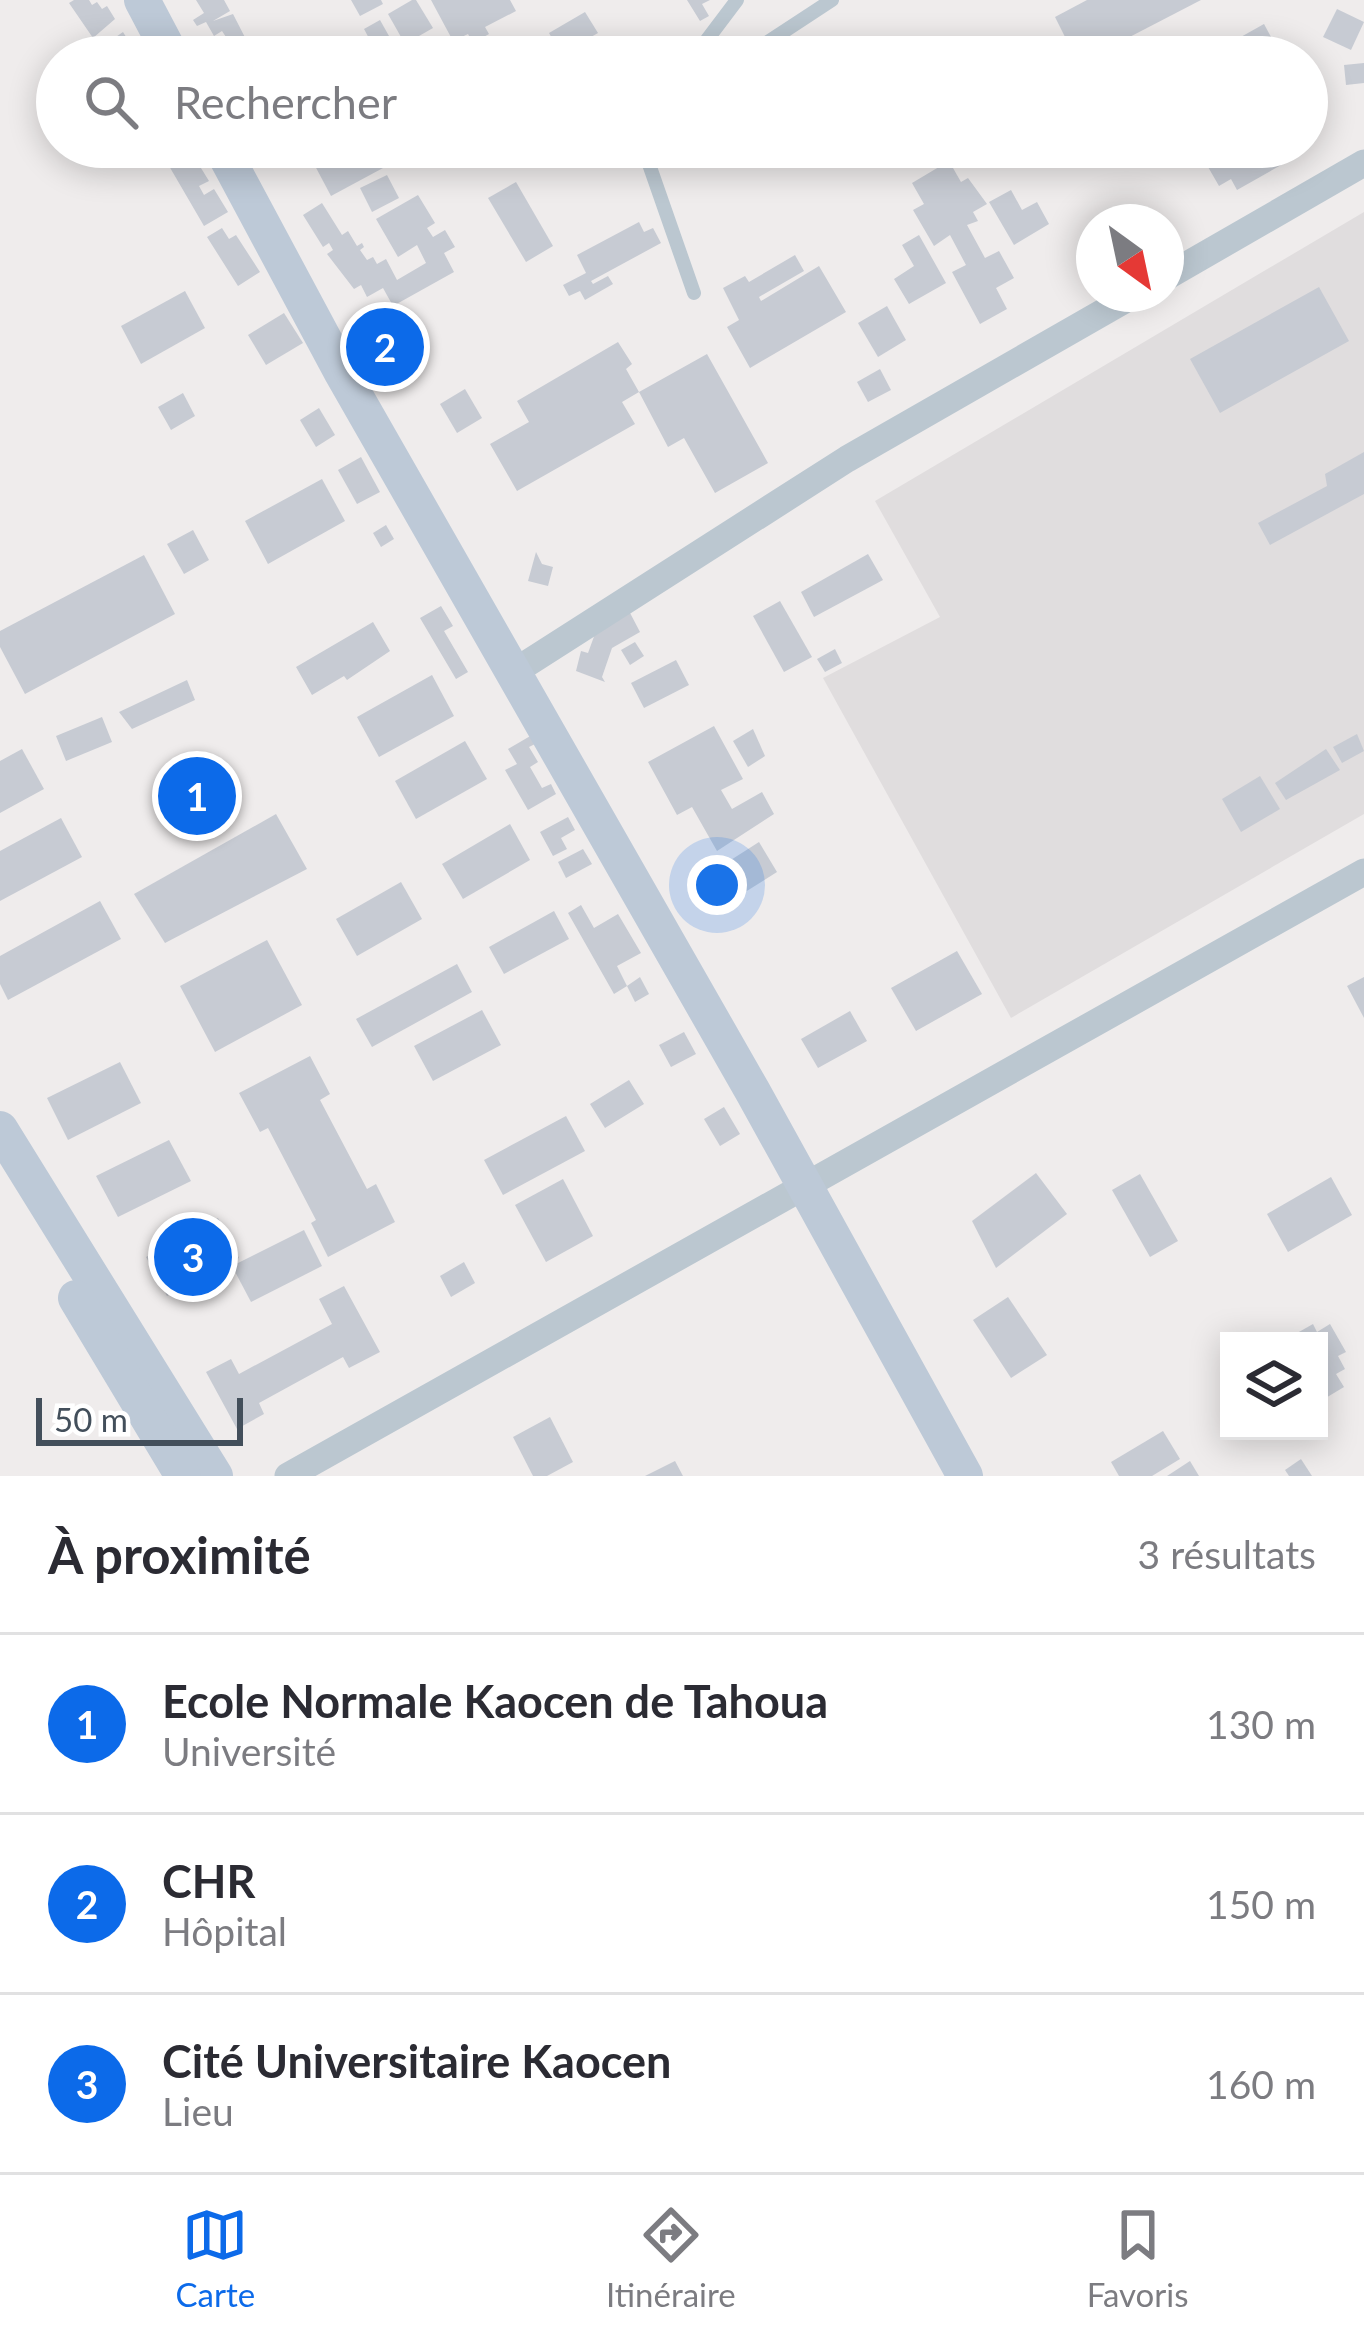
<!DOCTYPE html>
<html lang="fr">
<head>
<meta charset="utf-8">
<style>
	:root { --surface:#fff; --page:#f2f2f3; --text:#2b2b33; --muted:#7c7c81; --line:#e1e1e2; --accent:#0c6ae9 }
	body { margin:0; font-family:Lato,sans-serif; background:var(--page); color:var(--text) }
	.controls { position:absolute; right:36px; bottom:36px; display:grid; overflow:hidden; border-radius:0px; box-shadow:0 6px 30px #0003 }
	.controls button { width:108px; height:108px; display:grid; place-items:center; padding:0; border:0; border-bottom:3px solid var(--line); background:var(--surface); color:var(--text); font:60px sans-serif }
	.compass { position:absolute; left:1076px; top:204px; width:108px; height:108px; border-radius:50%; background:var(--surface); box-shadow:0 6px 30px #0003; rotate:147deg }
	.scale { position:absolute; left:36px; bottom:30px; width:207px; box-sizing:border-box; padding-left:12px; border:6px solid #434f5b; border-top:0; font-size:33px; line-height:42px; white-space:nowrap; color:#434f5b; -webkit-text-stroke:9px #fff; paint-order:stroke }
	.you { position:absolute; left:717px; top:885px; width:42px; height:42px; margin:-30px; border:9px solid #fff; border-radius:50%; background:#1a73e8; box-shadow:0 0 0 18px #1a73e833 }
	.badge { display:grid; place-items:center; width:78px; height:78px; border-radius:50%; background:var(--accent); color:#fff; font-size:39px; font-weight:700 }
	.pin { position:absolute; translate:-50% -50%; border:6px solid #fff; box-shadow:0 3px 12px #0006 }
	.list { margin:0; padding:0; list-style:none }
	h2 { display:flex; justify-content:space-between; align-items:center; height:156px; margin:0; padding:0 48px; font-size:51px }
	h2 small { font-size:39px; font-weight:400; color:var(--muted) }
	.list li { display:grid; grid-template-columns:78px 1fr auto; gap:36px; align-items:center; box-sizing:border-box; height:180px; padding:0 48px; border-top:3px solid var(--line) }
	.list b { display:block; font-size:45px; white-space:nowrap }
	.list p { margin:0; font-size:39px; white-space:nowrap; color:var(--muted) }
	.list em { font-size:39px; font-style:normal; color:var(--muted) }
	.icon { flex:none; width:66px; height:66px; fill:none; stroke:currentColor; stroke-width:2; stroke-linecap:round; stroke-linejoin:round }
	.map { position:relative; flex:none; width:1364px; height:1476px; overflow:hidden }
	.search { position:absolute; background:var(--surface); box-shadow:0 6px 30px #0003; left:36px; right:36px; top:36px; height:132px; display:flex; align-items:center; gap:30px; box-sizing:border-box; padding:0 42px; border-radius:66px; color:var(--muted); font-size:45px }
	.sheet { height:696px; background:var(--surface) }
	nav { display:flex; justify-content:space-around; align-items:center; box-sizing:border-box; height:168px; border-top:3px solid var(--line); background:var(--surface); font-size:33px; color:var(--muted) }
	nav a { display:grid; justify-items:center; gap:6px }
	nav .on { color:var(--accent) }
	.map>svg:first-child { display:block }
	.education { fill:#e0ddde }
	.building { fill:#c7cbd3 }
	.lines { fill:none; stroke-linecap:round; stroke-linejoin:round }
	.lane { stroke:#bbc7d0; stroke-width:14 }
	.street { stroke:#bbc7d0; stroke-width:27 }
	.secondary { stroke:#bdc9d7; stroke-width:36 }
</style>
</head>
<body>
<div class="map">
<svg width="1364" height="1476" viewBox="0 0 1364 1476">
	<rect width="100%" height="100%" fill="#efecec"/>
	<path class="education" d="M1364,212V814L1011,1018L823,678L940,617L875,501Z"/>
	<g class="building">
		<path d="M74,0H89L92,5L97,2L102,9L107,6L115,19L93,38L69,3Z"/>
		<path d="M196,0H224L230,11L213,21L233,14L255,57H220L215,48L228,40L222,31L214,36L206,22L197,26L193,20L204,13Z"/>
		<path d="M351,0H381L383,4L360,16Z"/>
		<path d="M412,0H416L433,28L405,44L388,14Z"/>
		<path d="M431,0H510L516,11L485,27L489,34L473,43L468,34L453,41Z"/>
		<path d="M687,0H710L702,4L709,16L700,21Z"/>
		<path d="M1087,0H1201L1091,57H1075L1055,17Z"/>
		<path d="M1337,9L1364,22L1351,50L1323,37Z"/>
		<path d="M585,12L598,33L561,54L549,33Z"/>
		<path d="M380,20L389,36L372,44L364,29Z"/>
		<path d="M1264,24L1282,57H1205Z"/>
		<path d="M123,32L136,53L130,57H110L103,46Z"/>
		<path d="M1364,63V83L1346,85L1344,65Z"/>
		<path d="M158,147H188L209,181L199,186L204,195L214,189L228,212L204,226Z"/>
		<path d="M305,147H405L409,154L331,196Z"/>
		<path d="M473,147H497L500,153L482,163Z"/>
		<path d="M1195,147H1292L1297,156L1237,190L1231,179L1219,186L1204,160L1192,167L1184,153Z"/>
		<path d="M949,161L961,182L968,178L987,204L973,212L978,221L967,225L985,258L999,251L1014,278L996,288L1007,309L980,324L952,272L966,265L950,235L934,246L913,210L924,204L912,183Z"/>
		<path d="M387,175L399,198L372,212L360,188Z"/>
		<path d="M516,182L553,246L526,262L488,198Z"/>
		<path d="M1011,190L1022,210L1037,202L1049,224L1014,245L989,202Z"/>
		<path d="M418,195L435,223L427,228L433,237L445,230L455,247L444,253L454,272L393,306L383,288L367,297L361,285L354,289L327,254L333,250L329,243L323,247L303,215L322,203L342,235L348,231L357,246L362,243L364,247L360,250L367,260L373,257L377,264L386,259L397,280L426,263L417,245L398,257L376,219Z"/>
		<path d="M639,222L644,232L653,228L661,243L591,281L593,284L608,276L613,284L585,300L580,291L569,296L563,285L586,273L577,255Z"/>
		<path d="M222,228L229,239L236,235L260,272L238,286L207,237Z"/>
		<path d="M919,235L946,283L909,304L894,279L914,266L902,245Z"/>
		<path d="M795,255L804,271L759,297L761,301L819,266L846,312L750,368L727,327L739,320L723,288L745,276L749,282Z"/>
		<path d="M1319,287L1349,341L1220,413L1190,359Z"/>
		<path d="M185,291L205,328L141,364L121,326Z"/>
		<path d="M887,306L906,340L878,357L858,323Z"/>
		<path d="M284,313L303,343L266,365L248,335Z"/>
		<path d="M618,342L632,364L626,369L639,392L622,402L635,424L517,491L490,444L529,422L517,401Z"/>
		<path d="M707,354L768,463L715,493L684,438L668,447L639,392Z"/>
		<path d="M880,369L891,390L868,402L857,382Z"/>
		<path d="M465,389L482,418L457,433L440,404Z"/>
		<path d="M183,393L195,416L171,430L158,407Z"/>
		<path d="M319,408L335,435L316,447L300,420Z"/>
		<path d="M1364,452V494L1270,545L1258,523L1327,486L1325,474Z"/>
		<path d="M361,457L380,492L357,504L338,470Z"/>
		<path d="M322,479L345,521L268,564L245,521Z"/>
		<path d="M386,525L394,539L381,547L373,533Z"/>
		<path d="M193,530L209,560L184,574L167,544Z"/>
		<path d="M536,552L542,564L553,567L548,586L528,581Z"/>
		<path d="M868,554L883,580L814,617L801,592Z"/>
		<path d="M144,555L175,614L25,694L0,647V631Z"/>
		<path d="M780,601L812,657L784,672L753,616Z"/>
		<path d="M441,606L453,626L444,631L468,672L456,679L420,618Z"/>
		<path d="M629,611L640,632L612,648L602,677L605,682L576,671L581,651L588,653L596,631Z"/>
		<path d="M373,622L390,651L347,680L344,676L312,695L296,667Z"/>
		<path d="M635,642L644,656L630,665L621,650Z"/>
		<path d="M835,649L842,663L825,672L817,659Z"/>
		<path d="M676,660L689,685L644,708L631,683Z"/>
		<path d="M432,675L454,716L379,757L357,717Z"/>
		<path d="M187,680L195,700L132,729L119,712Z"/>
		<path d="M102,717L112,742L66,761L56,736Z"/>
		<path d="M714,726L743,779L721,790L732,809L762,792L774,814L717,851L692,807L677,815L648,762Z"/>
		<path d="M753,729L765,756L748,767L733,741Z"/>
		<path d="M1357,734L1364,751L1342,763L1333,747Z"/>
		<path d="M532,735L537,743L529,747L538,762L530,767L542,788L551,784L556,794L528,810L505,770L517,764L508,749Z"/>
		<path d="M465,741L487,779L416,819L395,781Z"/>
		<path d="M22,749L44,789L0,813V761Z"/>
		<path d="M1326,749L1340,770L1286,800L1275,783Z"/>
		<path d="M1260,776L1280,809L1241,832L1222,799Z"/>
		<path d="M276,814L307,869L165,943L134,894Z"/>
		<path d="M568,817L575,830L561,838L567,849L553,856L540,832Z"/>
		<path d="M61,818L82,857L0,901V851Z"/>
		<path d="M510,824L530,860L463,899L442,864Z"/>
		<path d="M759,842L777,872L742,894L723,865Z"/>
		<path d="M583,849L592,864L566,878L558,862Z"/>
		<path d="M401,882L422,919L357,956L336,919Z"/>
		<path d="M100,901L121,939L8,1000L0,984V956Z"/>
		<path d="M581,905L594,928L618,914L641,953L617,966L627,986L614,994L568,913Z"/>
		<path d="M554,911L569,939L504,974L489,947Z"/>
		<path d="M267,940L302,1005L215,1052L180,986Z"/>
		<path d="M957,951L982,994L916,1031L891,988Z"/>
		<path d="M457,964L472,992L372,1047L356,1019Z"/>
		<path d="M640,977L649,994L635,1002L627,986Z"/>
		<path d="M1364,977V1018L1347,986Z"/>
		<path d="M482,1010L501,1045L433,1081L414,1046Z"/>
		<path d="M850,1011L867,1041L818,1068L801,1039Z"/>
		<path d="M684,1032L696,1054L671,1067L659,1045Z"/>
		<path d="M310,1056L330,1094L320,1100L367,1189L376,1184L395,1222L328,1257L311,1223L316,1220L268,1128L260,1132L239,1093Z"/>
		<path d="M120,1062L141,1103L68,1140L47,1098Z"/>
		<path d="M629,1080L644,1104L605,1128L590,1104Z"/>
		<path d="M724,1107L740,1134L720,1146L704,1119Z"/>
		<path d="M566,1116L585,1151L503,1195L484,1160Z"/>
		<path d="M169,1140L191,1181L118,1217L96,1176Z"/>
		<path d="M1036,1173L1067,1214L996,1268L972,1221Z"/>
		<path d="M1140,1174L1178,1241L1150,1257L1112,1190Z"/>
		<path d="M1331,1177L1352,1215L1288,1252L1267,1214Z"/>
		<path d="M563,1179L593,1236L546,1262L515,1205Z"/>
		<path d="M218,1218L239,1258L167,1296L146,1257Z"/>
		<path d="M304,1230L322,1266L251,1302L232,1266Z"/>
		<path d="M464,1262L475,1283L451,1297L440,1276Z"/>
		<path d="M344,1286L380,1352L349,1368L343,1357L259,1403L264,1414L237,1429L206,1372L231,1359L239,1374L332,1324L319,1299Z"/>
		<path d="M1008,1297L1047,1355L1011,1378L973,1320Z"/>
		<path d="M1313,1324L1317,1332L1330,1324L1346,1352L1338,1356L1345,1369L1336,1374L1344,1387L1319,1402V1341H1283Z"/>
		<path d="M550,1417L573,1462L547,1476H533L513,1437Z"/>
		<path d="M1163,1431L1180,1459L1152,1476H1119L1111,1462Z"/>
		<path d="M1301,1459L1312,1476H1289L1285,1470Z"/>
		<path d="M675,1461L683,1476H645Z"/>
		<path d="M1190,1461L1199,1476H1167Z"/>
	</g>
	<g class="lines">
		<g class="lane">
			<path d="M694,57L737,0"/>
			<path d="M745,57L832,0"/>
			<path d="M643,147L694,293"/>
		</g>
		<g class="street">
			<path d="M1166,277L1364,163"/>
			<path d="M514,672L847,459L1135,294"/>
			<path d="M288,1476L1364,872"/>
		</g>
		<g class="secondary">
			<path d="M142,0L172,57"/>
			<path d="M221,147L341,371L753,1092L965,1476"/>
			<path d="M0,1129L215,1476"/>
			<path d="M76,1298L183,1476"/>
		</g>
	</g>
</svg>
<div class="controls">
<button><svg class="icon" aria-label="layers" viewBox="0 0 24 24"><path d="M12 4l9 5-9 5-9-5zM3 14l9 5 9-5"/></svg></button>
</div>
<svg class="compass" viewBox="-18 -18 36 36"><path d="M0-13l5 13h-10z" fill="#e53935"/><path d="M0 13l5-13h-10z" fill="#7c7c81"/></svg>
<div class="scale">50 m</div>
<div class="you"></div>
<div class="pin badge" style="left:197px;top:796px">1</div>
<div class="pin badge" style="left:385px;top:347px">2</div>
<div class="pin badge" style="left:193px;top:1257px">3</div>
<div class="search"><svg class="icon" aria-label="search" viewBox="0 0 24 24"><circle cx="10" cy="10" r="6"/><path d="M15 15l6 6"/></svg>Rechercher</div>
</div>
<section class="sheet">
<h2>À proximité<small>3 résultats</small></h2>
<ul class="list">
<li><span class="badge">1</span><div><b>Ecole Normale Kaocen de Tahoua</b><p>Université</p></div><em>130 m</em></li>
<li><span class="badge">2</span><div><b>CHR</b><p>Hôpital</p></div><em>150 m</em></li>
<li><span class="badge">3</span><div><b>Cité Universitaire Kaocen</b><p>Lieu</p></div><em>160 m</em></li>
</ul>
</section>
<nav>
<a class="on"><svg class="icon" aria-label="map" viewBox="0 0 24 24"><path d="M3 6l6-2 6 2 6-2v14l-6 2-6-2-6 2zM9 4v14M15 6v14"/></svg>Carte</a>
<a><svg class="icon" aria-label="directions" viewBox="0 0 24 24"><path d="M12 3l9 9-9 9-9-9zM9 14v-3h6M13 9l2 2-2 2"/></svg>Itinéraire</a>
<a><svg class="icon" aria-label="saved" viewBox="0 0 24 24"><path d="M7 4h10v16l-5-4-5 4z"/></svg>Favoris</a>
</nav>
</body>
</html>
